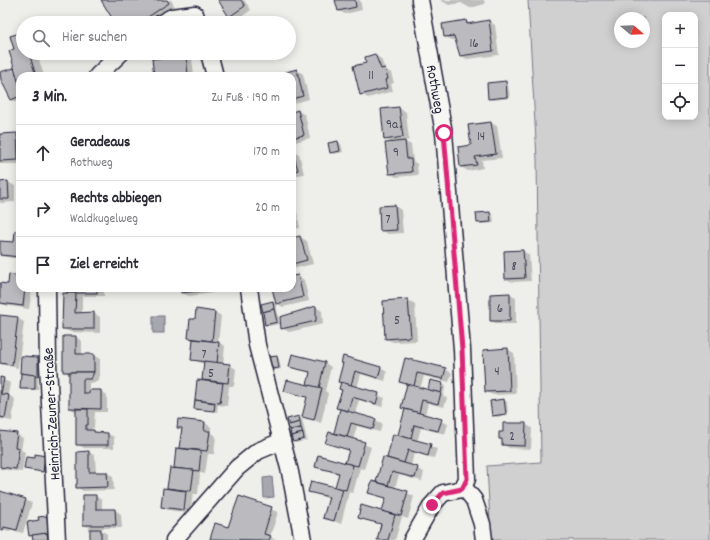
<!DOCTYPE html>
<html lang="de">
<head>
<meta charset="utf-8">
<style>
	:root { --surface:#fff; --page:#f2f2f3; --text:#2b2b33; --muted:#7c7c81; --line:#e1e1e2 }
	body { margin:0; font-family:Dekko,sans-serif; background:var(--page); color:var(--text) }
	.controls { position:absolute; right:12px; top:12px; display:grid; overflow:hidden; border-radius:8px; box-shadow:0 2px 10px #0003 }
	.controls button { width:36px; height:36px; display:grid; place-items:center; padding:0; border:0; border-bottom:1px solid var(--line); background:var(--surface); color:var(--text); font:20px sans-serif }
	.compass { position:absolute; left:614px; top:12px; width:36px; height:36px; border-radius:50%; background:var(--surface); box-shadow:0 2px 10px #0003; rotate:109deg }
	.stop { position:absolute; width:12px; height:12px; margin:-9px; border:3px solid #db2777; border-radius:50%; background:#fff }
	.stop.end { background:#db2777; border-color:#fff; box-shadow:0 1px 4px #0008 }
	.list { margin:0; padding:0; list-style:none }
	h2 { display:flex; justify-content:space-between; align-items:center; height:52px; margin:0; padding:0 16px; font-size:17px }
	h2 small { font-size:13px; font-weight:400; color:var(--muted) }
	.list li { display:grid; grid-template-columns:26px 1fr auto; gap:12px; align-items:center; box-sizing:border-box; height:56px; padding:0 16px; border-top:1px solid var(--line) }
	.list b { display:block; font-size:15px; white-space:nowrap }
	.list p { margin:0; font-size:13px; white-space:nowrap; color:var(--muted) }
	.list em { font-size:13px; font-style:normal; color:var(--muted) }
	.icon { flex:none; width:22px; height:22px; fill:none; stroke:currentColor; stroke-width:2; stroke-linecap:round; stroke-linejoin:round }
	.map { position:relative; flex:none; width:710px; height:540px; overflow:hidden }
	.search { position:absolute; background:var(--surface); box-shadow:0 2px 10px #0003; left:16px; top:16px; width:280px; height:44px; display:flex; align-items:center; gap:10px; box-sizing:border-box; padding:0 14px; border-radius:22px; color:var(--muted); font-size:15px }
	.panel { position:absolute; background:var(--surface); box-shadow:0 2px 10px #0003; left:16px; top:72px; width:280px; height:220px; border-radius:12px }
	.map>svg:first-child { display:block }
	.green { fill:#d0d0d1; stroke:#797986; fill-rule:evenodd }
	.water { fill:#a7a7af; stroke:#727281 }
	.shadow { fill:#0003 }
	.building { fill:#bbbbbf; stroke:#22223b }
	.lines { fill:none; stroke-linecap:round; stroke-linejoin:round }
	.minor-casing { stroke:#22223b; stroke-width:19 }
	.minor { stroke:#f6f6f2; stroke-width:16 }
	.route { stroke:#db2777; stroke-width:5 }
	.labels { text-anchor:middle; stroke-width:3; stroke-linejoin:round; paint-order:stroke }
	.number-label { font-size:13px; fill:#48485c }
	.street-label { font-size:15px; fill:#22223b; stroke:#f6f6f2 }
</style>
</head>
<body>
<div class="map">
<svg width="710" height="540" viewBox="0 0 710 540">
	<rect width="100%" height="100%" fill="#eeeeeb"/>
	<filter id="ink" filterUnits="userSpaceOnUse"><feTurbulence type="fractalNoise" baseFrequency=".025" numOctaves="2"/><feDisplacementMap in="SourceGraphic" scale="8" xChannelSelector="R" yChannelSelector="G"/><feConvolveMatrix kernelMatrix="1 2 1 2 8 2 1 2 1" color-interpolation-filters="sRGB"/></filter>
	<g filter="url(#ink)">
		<path class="green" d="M528,0H710V540H491L487,466L541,462L537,159ZM665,15H695V117H665ZM620,18H644V42H620Z"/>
		<g class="water">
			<rect x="153" y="316" width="11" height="17"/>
			<path d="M272,477L274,497L264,498L263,478Z"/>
		</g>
		<g class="shadow">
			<path d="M102,0H171L175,7L150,23H107L114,19Z"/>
			<path d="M219,0H244L251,10L237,20L230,17Z"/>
			<path d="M336,0H360L362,10L345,14L339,11Z"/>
			<path d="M440,0H484L485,4L470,8L461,3L449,5Z"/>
			<path d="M272,19L279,23H263Z"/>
			<path d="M466,21L471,24L489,21L495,25L499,55L467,59L461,56L457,40H452L445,37Z"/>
			<path d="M23,33V53H37L44,76H20V102L18,103L11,99L0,73L15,68V50Z"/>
			<path d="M375,55L381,59L385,69L391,73L394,83L391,84L393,91L368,98L361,94L367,63Z"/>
			<path d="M185,56L192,59L194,75L196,76H155L154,59Z"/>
			<path d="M297,70L303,74L309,99L292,104V76H274Z"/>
			<path d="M505,83L508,84L510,98L492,100L489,98Z"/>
			<path d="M399,108L406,112L409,140L404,141L411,145L413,161L417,164L418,175L396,177L390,174L392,143L385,139L382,110Z"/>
			<path d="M298,111L305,115L310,138L292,143V113Z"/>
			<path d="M491,123L497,126L502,158L482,160L483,168L468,171L461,167L459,148L472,146Z"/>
			<path d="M17,134L20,136V164H0V135Z"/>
			<path d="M338,142L341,144L343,152L334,154L331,152L329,144Z"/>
			<path d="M292,150L299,154L304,174L292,176Z"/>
			<path d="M8,182L15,186V202L0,203V183Z"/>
			<path d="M292,197L294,198L300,228L292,229Z"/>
			<path d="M395,206L401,210L403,233L388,234L381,230Z"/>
			<path d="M490,213L493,215L494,223L481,224L478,222L477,214Z"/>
			<path d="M20,232V259L0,256V242L15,243Z"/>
			<path d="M300,237L307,241L313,264L292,269V239Z"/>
			<path d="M523,251L529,255L531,281L513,282L506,279Z"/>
			<path d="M298,276L304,280L309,301L283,307L276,303L273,288H292V277Z"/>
			<path d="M20,277V288H30L32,290L29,309L4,305L0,303V284L8,285Z"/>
			<path d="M68,288H104V296H82V314L94,313L100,317V333L70,332L63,329Z"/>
			<path d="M182,288H213V293L189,296L182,293Z"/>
			<path d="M510,294L516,298V324H498L491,321Z"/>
			<path d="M408,300L415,304L417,341L393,342L386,339L384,302Z"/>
			<path d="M273,303L276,304L280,324L269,326L266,324Z"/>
			<path d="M316,307L322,311L323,324L289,332L282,328Z"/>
			<path d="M215,312L221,316L218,342L225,346L223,364L230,365L236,369L234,386H229L227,406L218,405L217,412L195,408L198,381L202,382L204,364L192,359L194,341L189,338L196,321Z"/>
			<path d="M0,316L17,318L24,322L18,368L0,364Z"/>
			<path d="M76,337L82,341V355H93L100,359V376L97,382L89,383V391H101L107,395V412H95L94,428H92V431L98,434H108L114,437V448H84L77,444L76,412L70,408V375L64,371Z"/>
			<path d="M507,349L514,353L516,394L493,395L486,392Z"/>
			<path d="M277,357L279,359L281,369L275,370L272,369Z"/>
			<path d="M343,357L381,368L387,372L385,381L361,374L357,388L385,398L382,407L359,400L355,414L382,423L380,432L357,426L353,440L371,447L364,469L360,468L353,493L349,492L341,524L324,517L329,499L309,491L336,489L340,475L316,466L346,464L350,451L327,443L334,435L341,409L338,407L343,390Z"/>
			<path d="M37,358L40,359L41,377L38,376V390H24L21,388Z"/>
			<path d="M406,359L445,369L452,373L449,382L424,376L420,389L432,392L443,384L446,385L443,396L447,398L444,407L428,403L425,415L448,424L445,434L421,428L417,442L437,449L434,458L414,453L411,466L424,472L422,481L399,475L395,488L414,496L408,519L402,517L395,540H378L382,525L359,517L383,512L387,499L370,492L376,483L384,459L387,460L394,435L399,437L406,410L402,408L407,386L400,382Z"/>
			<path d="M325,363L331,367L325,391L328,393L321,423L303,416L307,398L291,394L285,390L307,386L311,373L290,366Z"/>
			<path d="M0,378L10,383L8,395L15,399L12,421L0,419Z"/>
			<path d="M504,400L507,402L508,415L496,417L493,415Z"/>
			<path d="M299,417L302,419L307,440L296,443L293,441Z"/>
			<path d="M179,420L205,423L211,427V433L216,436L214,454H208L205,474L200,473L198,494H193L190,513L168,510L162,507L168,489L171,469H175L177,449H180L183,430L178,427Z"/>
			<path d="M525,424L532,428L531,449L509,448L503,444V440L500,438L504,433Z"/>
			<path d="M0,432L16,434L23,438L21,450L25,452L22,472L0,469Z"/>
			<path d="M89,452L95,456L96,473H107L113,476L114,490L83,491L77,487Z"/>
			<path d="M36,455L48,458L45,473L26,469L36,460Z"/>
			<path d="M0,492L32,503L23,533L10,530V532L0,530Z"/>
			<path d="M95,496L102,500V510H115L121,514L122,528H98L107,534V540H91V528L84,525Z"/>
			<path d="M240,498L278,512L270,537L276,540L211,539L229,529Z"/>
			<path d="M46,517L49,518L51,540H34V537L30,535L40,521Z"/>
		</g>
		<g class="building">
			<path d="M101,0H167L169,3L139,23H105L112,18Z"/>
			<path d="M218,0H241L245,6L229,17Z"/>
			<path d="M335,0H355L356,7L338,11Z"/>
			<path d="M466,20L467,24L489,20L493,51L460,56L454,36L444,37L442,24Z"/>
			<path d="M23,32V53H29L36,76H20V87L9,51L14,49L10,36Z"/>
			<path d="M375,54L381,69L385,68L388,79L385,80L387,88L360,95L353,66L366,63L365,57Z"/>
			<path d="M186,55L188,75L154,76L152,59Z"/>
			<path d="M14,68L20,87V96L11,100L1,80L0,72Z"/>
			<path d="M297,69L303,96L292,99V76H271Z"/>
			<path d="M506,81L507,97L488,99L487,83Z"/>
			<path d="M399,107L403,137L384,140L381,109Z"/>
			<path d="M298,110L304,135L292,138V112Z"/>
			<path d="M491,122L496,154L475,157L477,165L460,167L458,147L471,145L468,125Z"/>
			<path d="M17,133L18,160L0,161V134Z"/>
			<path d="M338,141L340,151L330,153L328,143Z"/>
			<path d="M405,141L407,159H411L412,172L389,174L385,143Z"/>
			<path d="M292,149L298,170L292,172Z"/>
			<path d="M8,181L9,199H0V182Z"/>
			<path d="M395,205L397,230L380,231L379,206Z"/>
			<path d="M490,212L491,222L477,223L476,213Z"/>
			<path d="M15,231H20V257L0,255V241L14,242Z"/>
			<path d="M300,236L307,260L292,264V238Z"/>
			<path d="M523,250L525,278L505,279L504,251Z"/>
			<path d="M9,274L20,276V288H25L23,306L0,303V283L8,284Z"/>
			<path d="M298,275L303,297L276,304L272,288H292V276Z"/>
			<rect x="67" y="288" width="30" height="5"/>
			<path d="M181,288H207V290L181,293Z"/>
			<path d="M63,293H76L75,313L94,312V329H62Z"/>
			<path d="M510,293V321H490V294Z"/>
			<path d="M408,299L411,337L385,339L383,301Z"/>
			<path d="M273,301L274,309L263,312L261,304Z"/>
			<path d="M316,306V321L281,329L280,317Z"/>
			<path d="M196,309L215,312L212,341L188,338L190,319H195Z"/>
			<path d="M274,309L277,322L265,325L263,312Z"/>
			<path d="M0,315L18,317L12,365L0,363Z"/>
			<path d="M63,336H76V354H94V372H63Z"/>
			<path d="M193,339L219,342L217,363L191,360Z"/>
			<path d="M508,348L510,391L485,392L483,350Z"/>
			<path d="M292,354L325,362L319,388L307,385L310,372L289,367Z"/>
			<path d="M21,356L38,357V376L20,373Z"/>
			<path d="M277,356L279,368L271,369L269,357Z"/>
			<path d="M343,356L381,367L378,378L355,371L351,385L338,382L343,363H341Z"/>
			<path d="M405,358L446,368L443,379L417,373L414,386L399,382Z"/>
			<path d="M204,361L230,364L228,383L202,380Z"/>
			<path d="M69,372H94L91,379H83V393H89V390H101V409L69,408Z"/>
			<path d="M21,373L35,375V389H20Z"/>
			<path d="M0,377L4,378L1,394L9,395L5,418L0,417Z"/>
			<path d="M197,380L223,383L220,403L195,400Z"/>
			<path d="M287,380L322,388L314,420L302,417L307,397L284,391Z"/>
			<path d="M430,380L443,383L441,393L428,390Z"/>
			<path d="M341,382L379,393L376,404L352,397L348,411L336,408L342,390L339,389Z"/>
			<path d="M407,384L441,393L438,404L422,400L419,413L401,408Z"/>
			<path d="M504,399L506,414L492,416L490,401Z"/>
			<path d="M195,400L215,403L214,411L194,409Z"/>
			<path d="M76,409H88V425H86V430H94V432L108,433V445H76Z"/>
			<path d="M340,409L376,419L373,429L351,423L347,437L334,433Z"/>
			<path d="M405,409L442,419L438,431L414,425L411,439L398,435Z"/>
			<path d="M299,416L300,422L289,425L287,419Z"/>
			<path d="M178,419L205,422L204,431H210L207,451L179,448L182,428H177Z"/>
			<path d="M300,422L301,428L290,430L289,425Z"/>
			<path d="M503,423H526L525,446L502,445V439H499V432H503Z"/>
			<path d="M301,428L303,433L291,436L290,430Z"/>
			<path d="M0,431L17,433L15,447L19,448L16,469L0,467Z"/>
			<path d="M329,432L365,442L358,466L345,463L349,450L325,443Z"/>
			<path d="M303,433L304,439L293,442L291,436Z"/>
			<path d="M393,434L431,444L428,456L408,450L404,463L387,458Z"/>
			<path d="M176,448L201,451L199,471L174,468Z"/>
			<path d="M89,451V472H107L108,487L76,488V484H77V452Z"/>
			<path d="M35,454L45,456L43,472L24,469L26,457L35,458Z"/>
			<path d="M318,455L353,465L346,490L335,487L339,473L315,467Z"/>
			<path d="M383,457L418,467L415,478L392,472L388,485L376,482Z"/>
			<path d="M170,468L194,470L191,491L167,488Z"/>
			<path d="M311,481L343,489L334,521L323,518L329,497L308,492Z"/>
			<path d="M372,481L408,491L401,516L382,511L386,498L368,493Z"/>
			<path d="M163,488L186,491L184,510L161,507Z"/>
			<path d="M0,491L26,499L17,530L4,527L3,530L0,529Z"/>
			<path d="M83,495H96V509H115L116,525H83Z"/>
			<path d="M239,496L272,507L264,534L271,536L269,540L210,539L215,523L228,527Z"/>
			<path d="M361,505L395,515L388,540H377L381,524L358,518Z"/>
			<path d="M47,516L49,533L29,536L27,522L39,520L38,517Z"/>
			<rect x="90" y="529" width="11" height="11"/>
			<path d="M47,533L48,540H33L32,535Z"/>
		</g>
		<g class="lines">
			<defs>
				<g id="minor">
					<path d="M420,0L444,133L462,349L467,479L462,489"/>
					<path d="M161,23L172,17L195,14L198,23"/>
					<path d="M209,53L215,76"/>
					<path d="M97,76L121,53"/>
					<path d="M47,288L48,364L57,540"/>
					<path d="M249,288L257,345L290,472L303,540"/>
					<path d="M174,540L237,468L258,451L282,441"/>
					<path d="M412,540L432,505L443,493L462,489L466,490L474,500L482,524L484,540"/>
				</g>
			</defs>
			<use href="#minor" class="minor-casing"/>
			<use href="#minor" class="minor"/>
		</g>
	</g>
	<g class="lines" filter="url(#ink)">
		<path class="route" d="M432,505L443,493L462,489L467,479L462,349L444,133"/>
	</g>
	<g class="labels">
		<g class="number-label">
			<text x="474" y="47">16</text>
			<text x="371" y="79">11</text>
			<text x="392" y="128">9a</text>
			<text x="481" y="140">14</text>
			<text x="396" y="156">9</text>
			<text x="388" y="223">7</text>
			<text x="514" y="270">8</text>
			<text x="500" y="312">6</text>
			<text x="397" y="324">5</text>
			<text x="204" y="358">7</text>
			<text x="497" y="375">4</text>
			<text x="211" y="377">5</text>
			<text x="512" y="440">2</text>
		</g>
		<g class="street-label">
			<text transform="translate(436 89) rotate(80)" y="5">Rothweg</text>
			<text transform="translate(51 414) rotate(-93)" y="5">Heinrich-Zeuner-Straße</text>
		</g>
	</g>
</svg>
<div class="controls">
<button>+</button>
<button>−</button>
<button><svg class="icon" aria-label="locate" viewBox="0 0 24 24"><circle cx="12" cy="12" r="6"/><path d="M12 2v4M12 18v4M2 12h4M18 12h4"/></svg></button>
</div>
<svg class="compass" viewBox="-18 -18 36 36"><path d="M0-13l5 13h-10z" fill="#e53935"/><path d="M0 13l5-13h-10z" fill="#7c7c81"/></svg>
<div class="stop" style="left:444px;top:133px"></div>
<div class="stop end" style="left:432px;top:505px"></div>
<div class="search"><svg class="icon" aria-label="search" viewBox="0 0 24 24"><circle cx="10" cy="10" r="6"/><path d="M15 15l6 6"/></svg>Hier suchen</div>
<section class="panel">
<h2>3 Min.<small>Zu Fuß · 190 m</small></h2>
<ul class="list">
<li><svg class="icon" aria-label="ahead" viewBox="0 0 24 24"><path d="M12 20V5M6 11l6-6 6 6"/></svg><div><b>Geradeaus</b><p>Rothweg</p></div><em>170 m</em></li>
<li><svg class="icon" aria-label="right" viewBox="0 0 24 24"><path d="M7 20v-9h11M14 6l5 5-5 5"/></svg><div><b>Rechts abbiegen</b><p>Waldkugelweg</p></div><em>20 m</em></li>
<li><svg class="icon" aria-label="arrive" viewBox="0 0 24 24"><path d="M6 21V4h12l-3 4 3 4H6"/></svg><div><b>Ziel erreicht</b></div></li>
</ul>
</section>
</div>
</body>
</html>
